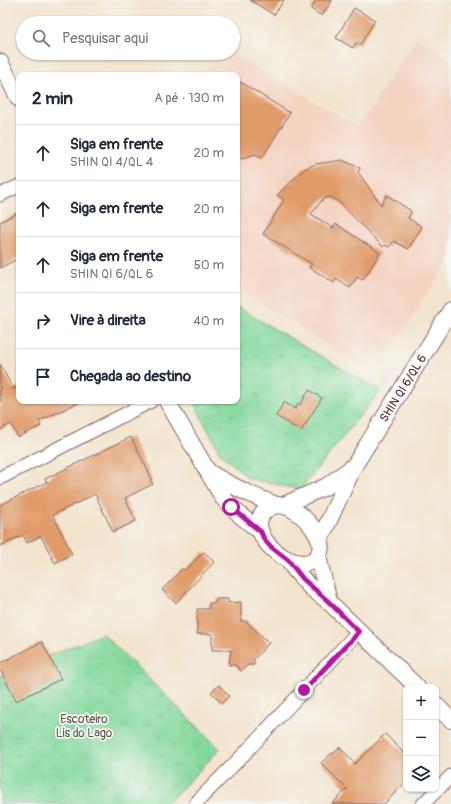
<!DOCTYPE html>
<html lang="pt">
<head>
<meta charset="utf-8">
<style>
	:root { --surface:#fff; --page:#f2f2f3; --text:#1f2937; --muted:#747a83; --line:#e0e1e3 }
	body { margin:0; font-family:Pangolin,sans-serif; background:var(--page); color:var(--text) }
	.controls { position:absolute; right:12px; bottom:12px; display:grid; overflow:hidden; border-radius:8px; box-shadow:0 1px 3px #0004 }
	.controls button { width:36px; height:36px; display:grid; place-items:center; padding:0; border:0; border-bottom:1px solid var(--line); background:var(--surface); color:var(--text); font:20px sans-serif }
	.stop { position:absolute; width:12px; height:12px; margin:-9px; border:3px solid #b5179e; border-radius:50%; background:#fff }
	.stop.end { background:#b5179e; border-color:#fff; box-shadow:0 1px 4px #0008 }
	.list { margin:0; padding:0; list-style:none }
	h2 { display:flex; justify-content:space-between; align-items:center; height:52px; margin:0; padding:0 16px; font-size:17px }
	h2 small { font-size:13px; font-weight:400; color:var(--muted) }
	.list li { display:grid; grid-template-columns:26px 1fr auto; gap:12px; align-items:center; box-sizing:border-box; height:56px; padding:0 16px; border-top:1px solid var(--line) }
	.list b { display:block; font-size:15px; white-space:nowrap }
	.list p { margin:0; font-size:13px; white-space:nowrap; color:var(--muted) }
	.list em { font-size:13px; font-style:normal; color:var(--muted) }
	.icon { flex:none; width:22px; height:22px; fill:none; stroke:currentColor; stroke-width:2; stroke-linecap:round; stroke-linejoin:round }
	.map { position:relative; flex:none; width:451px; height:804px; overflow:hidden }
	.search { position:absolute; background:var(--surface); box-shadow:0 1px 3px #0004; left:16px; top:16px; width:224px; height:44px; display:flex; align-items:center; gap:10px; box-sizing:border-box; padding:0 14px; border-radius:22px; color:var(--muted); font-size:15px }
	.panel { position:absolute; background:var(--surface); box-shadow:0 1px 3px #0004; left:16px; top:72px; width:224px; height:332px; border-radius:8px }
	.map>svg:first-child { display:block }
	.built { fill:#f4d3c1 }
	.grass { fill:url(#grass-tufts); stroke:#677c64 }
	.building { fill:#e09b6b }
	.lines { fill:none; stroke-linecap:round; stroke-linejoin:round }
	.minor-casing { stroke:#856464; stroke-width:15 }
	.tertiary-casing { stroke:#856464; stroke-width:18 }
	.minor { stroke:#fff; stroke-width:13 }
	.tertiary { stroke:#fff; stroke-width:16 }
	.route { stroke:#b5179e; stroke-width:5 }
	.labels { text-anchor:middle; stroke-width:3.5; stroke-linejoin:round; paint-order:stroke }
	.street-label { font-size:12px; fill:#4a1f2b; stroke:#f6f6f2 }
	.park-label { font-size:12px; fill:#5b574d; stroke:#f6f6f2 }
</style>
</head>
<body>
<div class="map">
<svg width="451" height="804" viewBox="0 0 451 804">
	<defs>
		<pattern id="grass-tufts" width="24" height="20" patternUnits="userSpaceOnUse"><rect width="24" height="20" fill="#84d99c"/><path d="M3 7l-1-3M5 7V3M7 7l1-3M15 17l-1-3M17 17v-4M19 17l1-3" fill="none" stroke="#74ba87"/></pattern>
	</defs>
	<rect width="100%" height="100%" fill="#f6f6f2"/>
	<filter id="ink" filterUnits="userSpaceOnUse"><feTurbulence type="fractalNoise" baseFrequency=".025" numOctaves="2"/><feDisplacementMap in="SourceGraphic" scale="8" xChannelSelector="R" yChannelSelector="G"/><feConvolveMatrix kernelMatrix="1 2 1 2 8 2 1 2 1" color-interpolation-filters="sRGB"/></filter>
	<filter id="wash" filterUnits="userSpaceOnUse"><feTurbulence type="fractalNoise" baseFrequency=".012" numOctaves="4" result="noise"/><feDisplacementMap in="SourceGraphic" scale="16" xChannelSelector="R" yChannelSelector="G"/><feGaussianBlur stdDeviation="0.9" result="paint"/><feColorMatrix in="noise" values="0 0 0 0 0 0 0 0 0 0 0 0 0 0 0 0 0 1.4 0 .05"/><feComposite in="paint" operator="in"/></filter>
	<g filter="url(#wash)">
		<rect width="100%" height="100%" fill="#f3e4cd"/>
		<path class="built" d="M416,38L451,60V258L374,374L237,288V75H203L217,53H232L358,127Z"/>
		<g class="grass">
			<path d="M237,307L380,391L300,490L248,478L220,453L193,401H237Z"/>
			<path d="M103,634L220,749L167,804H0V675Z"/>
		</g>
		<g id="blocks">
			<g class="building">
				<path d="M250,0H284L274,15Z"/>
				<path d="M316,0H332L322,16L311,9Z"/>
				<path d="M354,8L375,20L360,45L356,43L353,48L336,38Z"/>
				<path d="M237,80L290,113L262,158L255,154L242,159L237,156Z"/>
				<path d="M342,160L360,168L358,172L381,205L387,195L411,211L410,212L411,213L408,218L422,227L408,249L394,241L389,247L385,245L383,247L338,201L330,197L323,199L311,214L333,228L336,224L380,253L363,280L357,277L350,288L336,279L334,283L309,267L312,264L263,234L284,200L277,195L304,169L316,164Z"/>
				<path d="M19,212V258L0,268V222Z"/>
				<path d="M0,364L13,389L19,386V401H82L39,421L41,426L18,437L11,424L0,430Z"/>
				<path d="M309,390L322,398L301,431L276,416L284,402L295,409L298,403L300,405Z"/>
				<path d="M131,437L152,479L150,480L153,484L125,498L136,521L113,532L95,494L53,515L72,554L55,563L41,536L27,543L23,535L0,546V505L47,482L45,479Z"/>
				<path d="M204,552L214,562L176,603L162,590L182,569L185,570Z"/>
				<path d="M216,599H228V603L241,602V621H246L269,643L254,659V665H248L241,671L235,665H229L231,650H212V634H197V609H209V603H216Z"/>
				<path d="M42,642L61,679L16,701L0,669V663Z"/>
				<path d="M219,685L229,696L222,703L211,692Z"/>
				<path d="M385,734L406,755V782L384,804H332L347,789L321,763L332,753L333,754L340,747L355,764Z"/>
			</g>
		</g>
	</g>
	<g filter="url(#ink)">
		<use href="#blocks" fill-opacity="0" stroke="#856464" stroke-width="1"/>
		<g class="lines">
			<defs>
				<g id="minor">
					<path d="M0,195L19,186"/>
					<path d="M0,478L151,401"/>
					<path d="M195,804L246,752L359,631"/>
					<path d="M423,804L451,776"/>
				</g>
				<g id="tertiary">
					<path d="M0,62L19,99"/>
					<path d="M167,401L223,498L241,516L261,532"/>
					<path d="M210,473C231,486 253,496 276,505"/>
					<path d="M276,505C284,505 292,508 298,513C309,521 331,546 315,559C294,576 245,535 263,513C266,509 271,507 276,505Z"/>
					<path d="M284,505L327,486L354,466"/>
					<path d="M320,540L354,466L451,310"/>
					<path d="M318,556L329,602"/>
					<path d="M288,560L295,570L311,588L329,602L417,687"/>
					<path d="M436,705L451,720"/>
				</g>
			</defs>
			<use href="#minor" class="minor-casing"/>
			<use href="#tertiary" class="tertiary-casing"/>
			<use href="#minor" class="minor"/>
			<use href="#tertiary" class="tertiary"/>
		</g>
	</g>
	<g class="lines" filter="url(#ink)">
		<path class="route" d="M231,507L261,532L264,539L270,546L288,560L303,579L329,602L359,632L304,690"/>
	</g>
	<g class="labels">
		<g class="street-label">
			<text transform="translate(403 388) rotate(-58)" y="4">SHIN QI 6/QL 6</text>
		</g>
		<g class="park-label">
			<text x="84" y="723">Escoteiro<tspan x="84" dy="14">Lis do Lago</tspan></text>
		</g>
	</g>
</svg>
<div class="controls">
<button>+</button>
<button>−</button>
<button><svg class="icon" aria-label="layers" viewBox="0 0 24 24"><path d="M12 4l9 5-9 5-9-5zM3 14l9 5 9-5"/></svg></button>
</div>
<div class="stop" style="left:231px;top:507px"></div>
<div class="stop end" style="left:304px;top:690px"></div>
<div class="search"><svg class="icon" aria-label="search" viewBox="0 0 24 24"><circle cx="10" cy="10" r="6"/><path d="M15 15l6 6"/></svg>Pesquisar aqui</div>
<section class="panel">
<h2>2 min<small>A pé · 130 m</small></h2>
<ul class="list">
<li><svg class="icon" aria-label="ahead" viewBox="0 0 24 24"><path d="M12 20V5M6 11l6-6 6 6"/></svg><div><b>Siga em frente</b><p>SHIN QI 4/QL 4</p></div><em>20 m</em></li>
<li><svg class="icon" aria-label="ahead" viewBox="0 0 24 24"><path d="M12 20V5M6 11l6-6 6 6"/></svg><div><b>Siga em frente</b></div><em>20 m</em></li>
<li><svg class="icon" aria-label="ahead" viewBox="0 0 24 24"><path d="M12 20V5M6 11l6-6 6 6"/></svg><div><b>Siga em frente</b><p>SHIN QI 6/QL 6</p></div><em>50 m</em></li>
<li><svg class="icon" aria-label="right" viewBox="0 0 24 24"><path d="M7 20v-9h11M14 6l5 5-5 5"/></svg><div><b>Vire à direita</b></div><em>40 m</em></li>
<li><svg class="icon" aria-label="arrive" viewBox="0 0 24 24"><path d="M6 21V4h12l-3 4 3 4H6"/></svg><div><b>Chegada ao destino</b></div></li>
</ul>
</section>
</div>
</body>
</html>
